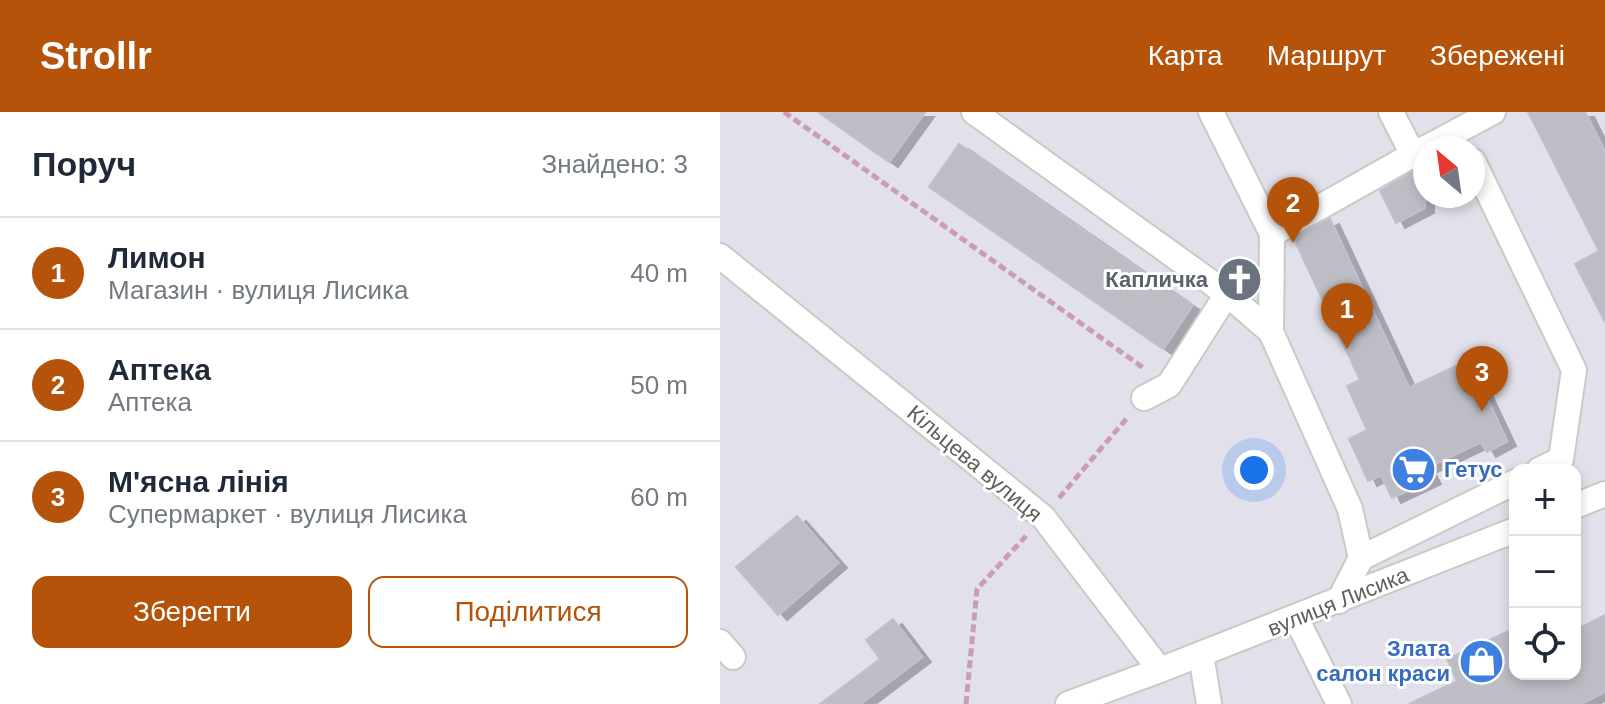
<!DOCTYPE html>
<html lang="uk">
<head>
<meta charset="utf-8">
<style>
	:root { --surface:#fff; --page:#f6f6f7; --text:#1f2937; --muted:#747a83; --line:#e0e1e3; --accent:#b45309 }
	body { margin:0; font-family:Arial,sans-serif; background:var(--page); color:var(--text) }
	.controls { position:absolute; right:24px; bottom:24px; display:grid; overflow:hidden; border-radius:16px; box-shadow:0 4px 12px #0003 }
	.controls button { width:72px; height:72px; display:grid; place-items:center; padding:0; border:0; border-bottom:2px solid var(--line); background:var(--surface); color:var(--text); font:40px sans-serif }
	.compass { position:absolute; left:693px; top:24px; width:72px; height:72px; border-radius:50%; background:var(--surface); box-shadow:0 4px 12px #0003; rotate:331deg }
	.you { position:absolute; left:534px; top:358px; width:28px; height:28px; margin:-20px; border:6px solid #fff; border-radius:50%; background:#1a73e8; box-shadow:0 0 0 12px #1a73e833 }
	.badge { display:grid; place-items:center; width:52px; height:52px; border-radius:50%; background:var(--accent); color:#fff; font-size:26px; font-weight:700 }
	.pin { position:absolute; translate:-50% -66px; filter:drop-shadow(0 2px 4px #0008) }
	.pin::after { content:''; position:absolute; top:42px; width:28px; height:24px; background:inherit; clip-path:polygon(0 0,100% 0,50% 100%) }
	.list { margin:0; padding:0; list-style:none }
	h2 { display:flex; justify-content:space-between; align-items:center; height:104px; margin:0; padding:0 32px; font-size:34px }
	h2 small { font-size:26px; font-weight:400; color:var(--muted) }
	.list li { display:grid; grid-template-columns:52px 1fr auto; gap:24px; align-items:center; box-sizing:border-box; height:112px; padding:0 32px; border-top:2px solid var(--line) }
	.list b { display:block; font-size:30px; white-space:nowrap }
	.list p { margin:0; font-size:26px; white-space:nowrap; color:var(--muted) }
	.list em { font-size:26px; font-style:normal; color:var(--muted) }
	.actions { display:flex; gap:16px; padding:24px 32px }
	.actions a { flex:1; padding:18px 0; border:2px solid var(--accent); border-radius:16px; text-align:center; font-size:28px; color:var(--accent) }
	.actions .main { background:var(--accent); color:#fff }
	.icon { flex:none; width:44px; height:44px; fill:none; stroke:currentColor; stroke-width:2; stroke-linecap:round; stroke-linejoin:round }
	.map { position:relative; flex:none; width:885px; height:592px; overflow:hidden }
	header { display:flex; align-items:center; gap:48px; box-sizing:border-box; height:112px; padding:0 40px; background:var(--accent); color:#fff }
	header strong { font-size:38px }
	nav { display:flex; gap:44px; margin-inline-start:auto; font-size:28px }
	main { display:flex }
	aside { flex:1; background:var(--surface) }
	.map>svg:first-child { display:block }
	.building { fill:#bdbdc6; stroke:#bfbfcf; stroke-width:2; filter:url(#shadow) }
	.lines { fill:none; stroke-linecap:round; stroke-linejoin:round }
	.minor-casing { stroke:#cacac4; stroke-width:28 }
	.path { stroke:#cc9db1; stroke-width:5; stroke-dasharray:8 4; stroke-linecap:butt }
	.minor { stroke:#fff; stroke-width:24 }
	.labels { text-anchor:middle; stroke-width:6; stroke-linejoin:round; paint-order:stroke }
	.worship-label { font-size:22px; font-weight:bold; fill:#5b616d; stroke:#fff; text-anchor:end }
	.street-label { font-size:22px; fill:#605f59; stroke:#fff }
	.shop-label { font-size:22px; font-weight:bold; fill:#366cbe; stroke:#fff; text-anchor:start }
</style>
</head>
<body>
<header>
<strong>Strollr</strong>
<nav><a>Карта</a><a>Маршрут</a><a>Збережені</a></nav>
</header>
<main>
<aside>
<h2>Поруч<small>Знайдено: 3</small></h2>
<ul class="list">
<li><span class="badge">1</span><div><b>Лимон</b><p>Магазин · вулиця Лисика</p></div><em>40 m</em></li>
<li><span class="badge">2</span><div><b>Аптека</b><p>Аптека</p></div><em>50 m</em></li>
<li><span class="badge">3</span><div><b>М'ясна лінія</b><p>Супермаркет · вулиця Лисика</p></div><em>60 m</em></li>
</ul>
<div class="actions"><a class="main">Зберегти</a><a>Поділитися</a></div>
</aside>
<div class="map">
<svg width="885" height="592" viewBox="0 0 885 592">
	<defs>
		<filter id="shadow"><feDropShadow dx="9" dy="5" stdDeviation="0" flood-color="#0004"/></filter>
	</defs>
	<rect width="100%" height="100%" fill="#e1e0eb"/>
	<g class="building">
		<path d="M98,0H205L169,50Z"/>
		<path d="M808,0H865L885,40V210L855,152L879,139Z"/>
		<path d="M239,32L472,194L443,237L209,75Z"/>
		<path d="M705,53V96L676,111L660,79Z"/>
		<path d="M610,107L689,276L749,248L787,329L767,340L761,330L706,356L712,367L672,386L661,363L648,369L629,327L647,318L627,274L640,268L574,127Z"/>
		<path d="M77,404L118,451L58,503L16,455Z"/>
		<path d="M885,503V580L860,592H689L737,569L727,547L795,516V562H855V518Z"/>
		<path d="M173,507L202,545L140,592H100L160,547L146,528Z"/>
	</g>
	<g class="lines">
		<defs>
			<g id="minor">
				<path d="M254,0L507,182L551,220"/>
				<path d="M491,0L552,122L551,220L630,397L641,446L619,489"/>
				<path d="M671,0L693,43"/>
				<path d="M706,36L773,0"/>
				<path d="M753,49L854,258L841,347L819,358"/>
				<path d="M552,122L705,36"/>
				<path d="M0,144L323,405L440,558L348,592"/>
				<path d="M424,286L449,273L507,182"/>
				<path d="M855,394L885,382"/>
				<path d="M641,446L795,370"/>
				<path d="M576,506L619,592"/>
				<path d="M0,530L13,545"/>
				<path d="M481,542L489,592"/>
				<path d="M440,558L795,418"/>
			</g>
		</defs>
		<use href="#minor" class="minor-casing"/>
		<g class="path">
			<path d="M64,0L425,257"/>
			<path d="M339,386L407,306"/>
			<path d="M246,592L257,477L306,424"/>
		</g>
		<use href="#minor" class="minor"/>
	</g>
	<defs>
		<symbol id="church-disc" viewBox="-11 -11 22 22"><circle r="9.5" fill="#6b7280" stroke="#fff"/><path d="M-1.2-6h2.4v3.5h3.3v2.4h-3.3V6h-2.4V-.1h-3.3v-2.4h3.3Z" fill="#fff"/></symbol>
		<symbol id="supermarket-disc" viewBox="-11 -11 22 22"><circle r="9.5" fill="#3f7fe0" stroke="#fff"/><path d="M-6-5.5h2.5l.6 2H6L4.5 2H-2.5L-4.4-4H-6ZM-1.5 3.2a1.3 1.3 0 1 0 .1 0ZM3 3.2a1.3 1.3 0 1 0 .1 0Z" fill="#fff"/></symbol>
		<symbol id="shop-disc" viewBox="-11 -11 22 22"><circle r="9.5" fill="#3f7fe0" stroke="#fff"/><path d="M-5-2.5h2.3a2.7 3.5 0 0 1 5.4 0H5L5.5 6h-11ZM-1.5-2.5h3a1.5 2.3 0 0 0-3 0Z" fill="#fff"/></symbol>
	</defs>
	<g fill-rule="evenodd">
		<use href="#church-disc" x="494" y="142" width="51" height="51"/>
		<use href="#supermarket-disc" x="668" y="332" width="51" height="51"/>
		<use href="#shop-disc" x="736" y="524" width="51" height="51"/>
	</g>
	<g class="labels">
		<g class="worship-label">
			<text x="488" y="175">Капличка</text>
		</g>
		<g class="street-label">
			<text transform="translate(255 351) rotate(40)" y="8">Кільцева вулиця</text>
			<text transform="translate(618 489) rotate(-22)" y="8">вулиця Лисика</text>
		</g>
		<g class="shop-label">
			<text x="724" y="365">Гетус</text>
			<text x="730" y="544" text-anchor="end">Злата<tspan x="730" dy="25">салон краси</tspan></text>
		</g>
	</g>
</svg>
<div class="controls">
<button>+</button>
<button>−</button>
<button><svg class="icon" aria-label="locate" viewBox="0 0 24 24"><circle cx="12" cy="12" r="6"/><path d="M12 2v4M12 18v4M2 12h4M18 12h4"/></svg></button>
</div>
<svg class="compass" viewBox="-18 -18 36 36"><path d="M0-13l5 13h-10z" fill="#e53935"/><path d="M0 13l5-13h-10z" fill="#747a83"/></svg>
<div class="you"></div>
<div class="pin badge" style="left:627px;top:237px">1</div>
<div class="pin badge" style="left:573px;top:131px">2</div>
<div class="pin badge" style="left:762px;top:300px">3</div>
</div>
</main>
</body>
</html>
